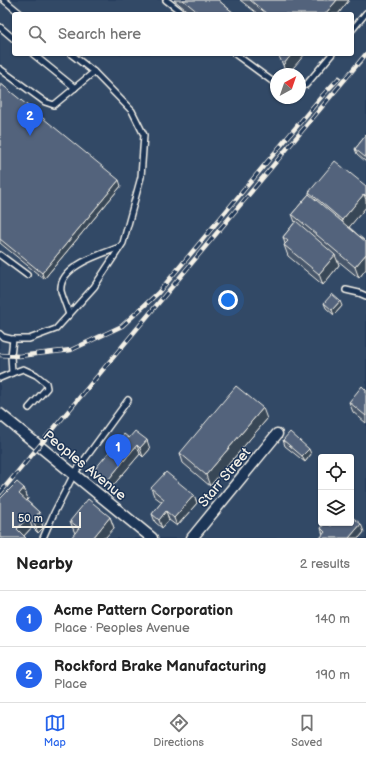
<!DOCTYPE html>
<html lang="en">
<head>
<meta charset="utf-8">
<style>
	:root { --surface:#fff; --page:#f6f6f6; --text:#222; --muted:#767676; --line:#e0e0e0; --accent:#2563eb }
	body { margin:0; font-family:"Balsamiq Sans",sans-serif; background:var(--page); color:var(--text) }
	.controls { position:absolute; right:12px; bottom:12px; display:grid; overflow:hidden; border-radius:4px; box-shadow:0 1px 3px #0004 }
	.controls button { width:36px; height:36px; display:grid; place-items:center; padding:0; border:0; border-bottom:1px solid var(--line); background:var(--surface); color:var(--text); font:20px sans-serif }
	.compass { position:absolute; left:270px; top:68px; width:36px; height:36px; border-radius:50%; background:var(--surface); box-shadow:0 1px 3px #0004; rotate:40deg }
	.scale { position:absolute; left:12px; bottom:10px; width:69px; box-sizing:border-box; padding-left:4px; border:2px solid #f4f1e8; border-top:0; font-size:11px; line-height:14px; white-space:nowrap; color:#f4f1e8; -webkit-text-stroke:3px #1d3557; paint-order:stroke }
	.you { position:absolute; left:228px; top:300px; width:14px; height:14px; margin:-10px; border:3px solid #fff; border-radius:50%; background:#1a73e8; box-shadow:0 0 0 6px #1a73e833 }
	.badge { display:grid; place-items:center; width:26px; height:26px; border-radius:50%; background:var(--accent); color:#fff; font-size:13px; font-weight:700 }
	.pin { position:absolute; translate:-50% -33px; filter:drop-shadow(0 1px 2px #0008) }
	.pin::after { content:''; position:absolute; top:21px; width:14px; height:12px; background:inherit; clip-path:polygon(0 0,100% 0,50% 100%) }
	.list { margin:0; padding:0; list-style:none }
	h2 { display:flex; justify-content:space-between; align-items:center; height:52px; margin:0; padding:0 16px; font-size:17px }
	h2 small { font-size:13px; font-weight:400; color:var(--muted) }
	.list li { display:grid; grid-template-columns:26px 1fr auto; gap:12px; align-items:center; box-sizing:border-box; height:56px; padding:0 16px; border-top:1px solid var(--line) }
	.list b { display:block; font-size:15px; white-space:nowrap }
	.list p { margin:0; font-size:13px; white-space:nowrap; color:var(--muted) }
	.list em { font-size:13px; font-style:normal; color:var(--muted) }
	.icon { flex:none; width:22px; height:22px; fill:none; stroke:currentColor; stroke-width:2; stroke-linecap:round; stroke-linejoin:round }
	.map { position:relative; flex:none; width:366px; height:538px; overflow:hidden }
	.search { position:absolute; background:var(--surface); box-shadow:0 1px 3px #0004; left:12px; right:12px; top:12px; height:44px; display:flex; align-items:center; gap:10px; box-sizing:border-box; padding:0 14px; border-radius:4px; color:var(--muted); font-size:15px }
	.sheet { height:164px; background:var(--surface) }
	nav { display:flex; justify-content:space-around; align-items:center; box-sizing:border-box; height:56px; border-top:1px solid var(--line); background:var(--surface); font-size:11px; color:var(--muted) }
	nav a { display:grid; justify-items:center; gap:2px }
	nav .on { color:var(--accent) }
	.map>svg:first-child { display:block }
	.built { fill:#334966; fill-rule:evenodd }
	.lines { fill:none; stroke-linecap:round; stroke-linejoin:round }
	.service-casing { stroke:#f4f1e8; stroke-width:8 }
	.minor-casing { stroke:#f4f1e8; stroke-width:13 }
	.service { stroke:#1d3557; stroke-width:5 }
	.minor { stroke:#1d3557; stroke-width:10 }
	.rail-casing { stroke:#f4f1e8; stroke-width:4.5 }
	.rail { stroke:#1d3557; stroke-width:3; stroke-dasharray:9; stroke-linecap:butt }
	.wall { fill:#47566a; stroke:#f4f1e8 }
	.shaded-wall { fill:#394656; stroke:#f4f1e8 }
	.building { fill:#52647b; stroke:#f4f1e8 }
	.labels { text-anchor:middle; stroke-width:3; stroke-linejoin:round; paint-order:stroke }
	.street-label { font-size:14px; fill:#f4f1e8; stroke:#1d3557 }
</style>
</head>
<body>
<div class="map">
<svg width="366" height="538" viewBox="0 0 366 538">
	<rect width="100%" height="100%" fill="#263d5d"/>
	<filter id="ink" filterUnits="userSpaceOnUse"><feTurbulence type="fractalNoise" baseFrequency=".025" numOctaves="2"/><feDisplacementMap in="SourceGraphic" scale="8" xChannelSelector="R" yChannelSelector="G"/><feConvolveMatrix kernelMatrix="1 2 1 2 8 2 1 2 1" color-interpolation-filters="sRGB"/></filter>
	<g filter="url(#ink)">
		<path class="built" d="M0,0H366V538H0ZM14,14H352V54H14ZM276,74H300V98H276ZM321,457H351V523H321Z"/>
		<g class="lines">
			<defs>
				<g id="service">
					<path d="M4,0L21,14"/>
					<path d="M166,0L184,14"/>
					<path d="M0,27L14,39"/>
					<path d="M352,30L366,13"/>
					<path d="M33,54L75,88"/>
					<path d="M235,54L276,84"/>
					<path d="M0,69L45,102L54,105L94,72"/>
					<path d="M300,86L306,85L332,54"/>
					<path d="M0,255L27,275"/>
					<path d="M346,290L359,293L366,296"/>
					<path d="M69,315C67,307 63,299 61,291C58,266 102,254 120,247"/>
					<path d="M0,334L3,337L11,339H29L56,329L94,287L123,243L141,177L144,135L132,111L94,72L71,54"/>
					<path d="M12,373L23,369L36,375L46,383L47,388L29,408"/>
					<path d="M0,378L12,373L11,356L13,339"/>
					<path d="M43,538L54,513L74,474L128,400"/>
				</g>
				<g id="minor">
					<path d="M0,414L152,538"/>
					<path d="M192,538L277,434"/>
				</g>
			</defs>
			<use href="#service" class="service-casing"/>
			<use href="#minor" class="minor-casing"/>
			<use href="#service" class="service"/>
			<use href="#minor" class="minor"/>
			<defs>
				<g id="rail">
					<path d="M0,355L19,356L71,350L122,326L158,293L322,96L339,78"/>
					<path d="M0,493L366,54"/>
				</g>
			</defs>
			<use href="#rail" class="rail-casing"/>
			<use href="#rail" class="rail"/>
		</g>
		<g class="wall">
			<path d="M174,0H218L235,14H191Z"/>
			<path d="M240,0H349L338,14H258Z"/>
			<path d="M0,83L121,186L44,279L0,243Z"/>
			<path d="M366,135V162L357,154L355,149Z"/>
			<path d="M366,186V207L349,227L366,242V269L359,278L337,260L339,265L323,285L288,256L284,245L285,244L283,237L295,222L292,214L309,194V192Z"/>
			<path d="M324,303L342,306L334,315L326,308Z"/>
			<path d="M366,390V423L353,412L349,402Z"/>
			<path d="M267,419L210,486L183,463L180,453Z"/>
			<path d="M129,438L150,449L143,457L140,454L111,488L98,477L95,469Z"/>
			<path d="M283,440L311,454L305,462L285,446Z"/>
			<path d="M24,488L28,499L26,500L39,512L43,523L42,524L43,528L38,533L32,527L24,536L0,538Z"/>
			<path d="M151,488L194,495L197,503L177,526L169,520L162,528L155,522L152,514L162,502L154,496Z"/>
			<path d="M110,517L114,528L75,533L74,531L70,521Z"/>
			<path d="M331,526L364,532L359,538H320L323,535L321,528Z"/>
		</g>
		<g class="shaded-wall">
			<path d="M337,0H349L338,14H325Z"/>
			<path d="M292,54H305L288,74H286L283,65Z"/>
			<path d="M119,180L121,186L44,279L42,273Z"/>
			<path d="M364,194L366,200V207L346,231L342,220Z"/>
			<path d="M366,254V269L359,278L355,267Z"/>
			<path d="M335,255L339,265L323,285L319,274Z"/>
			<path d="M340,301L342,306L334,315L332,310Z"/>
			<path d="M263,408L267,419L210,486L206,475Z"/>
			<path d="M147,440L150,449L143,457L140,448Z"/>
			<path d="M137,445L140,454L111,488L108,480Z"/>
			<path d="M309,449L311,454L305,462L302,456Z"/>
			<path d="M24,488L28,499L23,504L19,494Z"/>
			<path d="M194,495L197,503L177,526L174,518Z"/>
			<path d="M166,511L169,520L162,528L159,520Z"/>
			<path d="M39,512L43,523L42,524L43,528L38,533L34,523L37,515Z"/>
			<path d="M28,517L32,527L22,538L17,529Z"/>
			<path d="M110,517L114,528L105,538H93Z"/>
			<path d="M361,524L364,532L359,538H349Z"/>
		</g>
		<g class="building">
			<path d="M183,0H218L235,14H200Z"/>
			<path d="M250,0H337L325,14H267Z"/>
			<path d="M278,54H292L283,65Z"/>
			<path d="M0,83L119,180L42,273L0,239Z"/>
			<path d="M366,135V155L365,157L355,149Z"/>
			<path d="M335,161L366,186V196L364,194L342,220L309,192Z"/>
			<path d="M309,194L366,242V254L355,267L292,214Z"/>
			<path d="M296,221L335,255L319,274L284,245L288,241L283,237Z"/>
			<path d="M332,294L340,301L332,310L324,303Z"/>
			<path d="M236,386L263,408L206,475L180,453Z"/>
			<path d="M362,386L366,390V416L349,402Z"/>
			<path d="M135,431L147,440L140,448L137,445L108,480L95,469L124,434L129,438Z"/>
			<path d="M290,432L309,449L302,456L283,440Z"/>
			<path d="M166,472L194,495L174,518L166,511L159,520L152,514L164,499L151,488Z"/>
			<path d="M17,482L24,488L19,494L39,512L37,515L39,517L34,523L28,517L17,529L26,538H0V499Z"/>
			<path d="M88,499L110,517L93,538H71L79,528L70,521Z"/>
			<path d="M351,516L361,524L349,538H320L325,532L321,528L325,523H328L331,526L334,523H351Z"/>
		</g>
	</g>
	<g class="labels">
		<g class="street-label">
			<text transform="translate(85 465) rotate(39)" y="5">Peoples Avenue</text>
			<text transform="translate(224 477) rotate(-50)" y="5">Starr Street</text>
		</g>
	</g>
</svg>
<div class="controls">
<button><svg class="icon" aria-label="locate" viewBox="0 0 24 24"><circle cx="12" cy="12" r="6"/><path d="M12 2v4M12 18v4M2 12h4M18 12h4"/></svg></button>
<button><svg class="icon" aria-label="layers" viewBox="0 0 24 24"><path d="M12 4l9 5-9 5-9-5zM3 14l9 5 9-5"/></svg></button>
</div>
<svg class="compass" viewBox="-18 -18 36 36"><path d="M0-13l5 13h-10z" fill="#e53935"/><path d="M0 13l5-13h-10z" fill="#767676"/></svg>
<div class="scale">50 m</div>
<div class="you"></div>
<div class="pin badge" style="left:118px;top:467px">1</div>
<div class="pin badge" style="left:30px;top:136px">2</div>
<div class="search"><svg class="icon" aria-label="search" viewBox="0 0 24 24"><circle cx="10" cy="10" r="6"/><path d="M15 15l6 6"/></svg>Search here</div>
</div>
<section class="sheet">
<h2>Nearby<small>2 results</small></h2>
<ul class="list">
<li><span class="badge">1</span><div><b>Acme Pattern Corporation</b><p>Place · Peoples Avenue</p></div><em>140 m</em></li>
<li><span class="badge">2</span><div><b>Rockford Brake Manufacturing</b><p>Place</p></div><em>190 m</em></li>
</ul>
</section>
<nav>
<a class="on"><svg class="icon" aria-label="map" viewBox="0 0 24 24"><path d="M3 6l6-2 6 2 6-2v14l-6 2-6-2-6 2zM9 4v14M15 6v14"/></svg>Map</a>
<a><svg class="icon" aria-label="directions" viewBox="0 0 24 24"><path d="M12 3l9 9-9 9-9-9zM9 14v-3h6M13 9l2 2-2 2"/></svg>Directions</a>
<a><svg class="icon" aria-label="saved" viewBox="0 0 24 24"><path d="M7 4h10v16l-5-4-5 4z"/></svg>Saved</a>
</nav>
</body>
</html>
